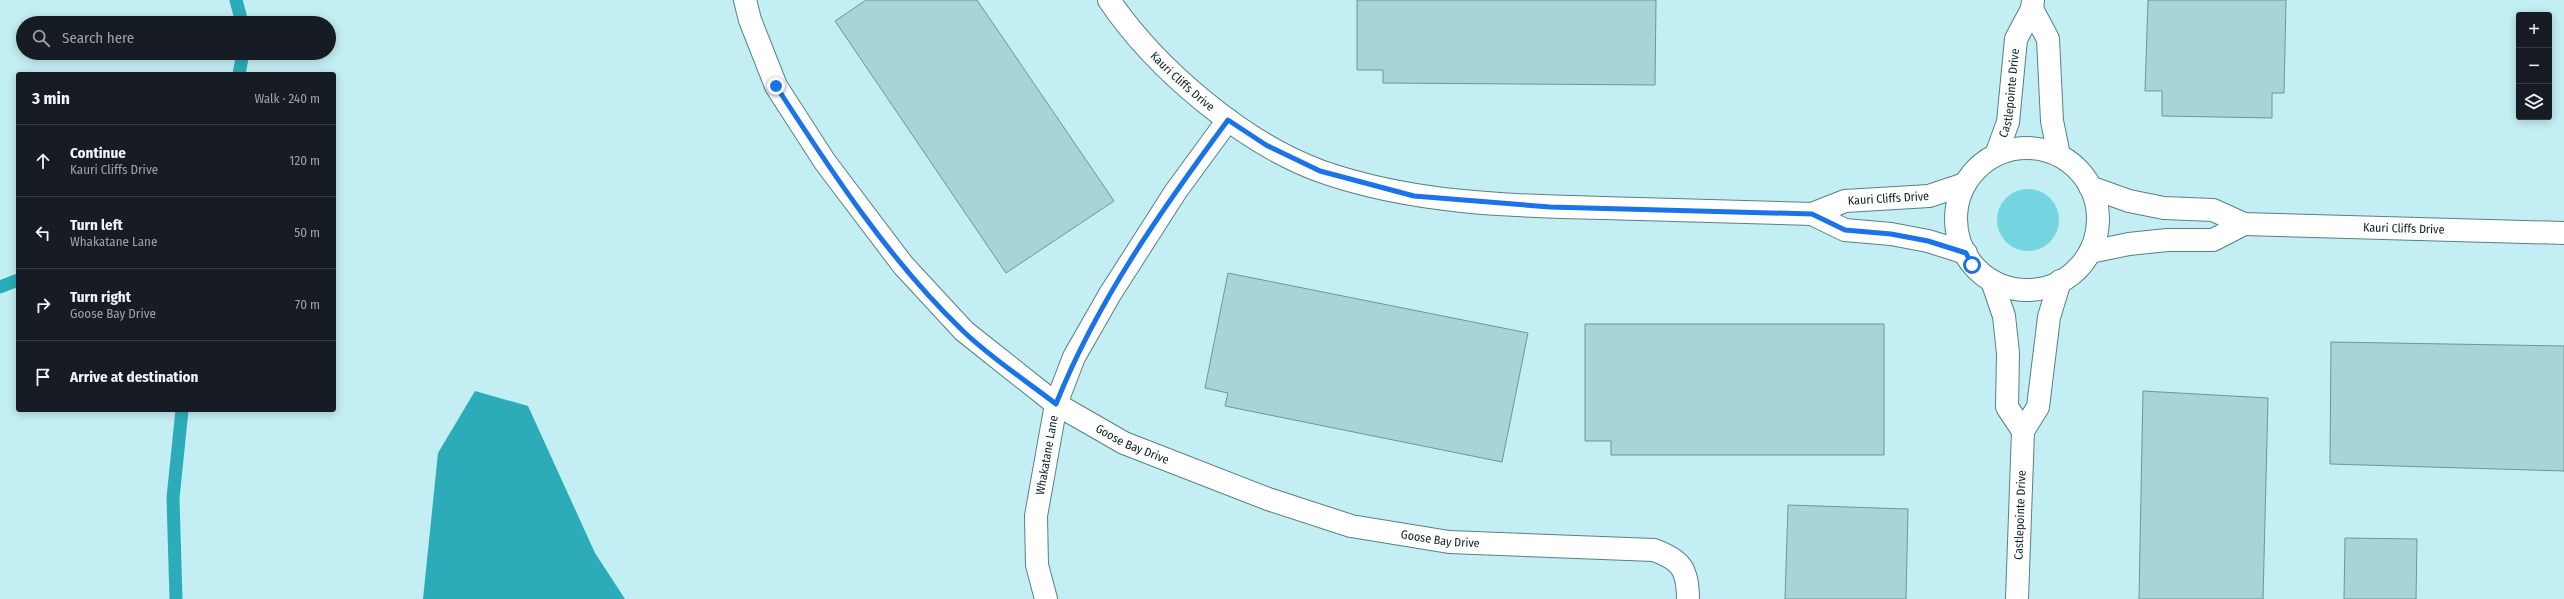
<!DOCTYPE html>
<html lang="en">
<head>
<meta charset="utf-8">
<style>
	:root { --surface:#171b24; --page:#20242c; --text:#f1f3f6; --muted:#9ea1a6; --line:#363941 }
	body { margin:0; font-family:"Fira Sans Condensed",sans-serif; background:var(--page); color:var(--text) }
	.controls { position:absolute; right:12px; top:12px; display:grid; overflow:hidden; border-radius:4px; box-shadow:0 2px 10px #0003 }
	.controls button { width:36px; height:36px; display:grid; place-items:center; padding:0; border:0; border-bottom:1px solid var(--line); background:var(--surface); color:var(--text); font:20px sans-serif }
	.stop { position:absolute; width:12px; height:12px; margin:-9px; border:3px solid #1a73e8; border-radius:50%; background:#fff }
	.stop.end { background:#1a73e8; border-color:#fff; box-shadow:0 1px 4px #0008 }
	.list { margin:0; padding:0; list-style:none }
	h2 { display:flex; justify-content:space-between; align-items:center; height:52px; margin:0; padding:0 16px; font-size:17px }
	h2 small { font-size:13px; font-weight:400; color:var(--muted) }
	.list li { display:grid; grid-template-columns:26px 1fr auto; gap:12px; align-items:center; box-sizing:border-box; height:72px; padding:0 16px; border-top:1px solid var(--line) }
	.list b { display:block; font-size:15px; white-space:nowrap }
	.list p { margin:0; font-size:13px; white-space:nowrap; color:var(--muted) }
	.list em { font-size:13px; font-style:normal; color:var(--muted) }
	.icon { flex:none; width:22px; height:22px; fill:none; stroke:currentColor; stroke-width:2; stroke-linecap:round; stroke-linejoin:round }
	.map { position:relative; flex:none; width:2564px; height:599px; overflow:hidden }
	.search { position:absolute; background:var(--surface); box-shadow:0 2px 10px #0003; left:16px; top:16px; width:320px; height:44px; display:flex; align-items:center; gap:10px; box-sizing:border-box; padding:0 14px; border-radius:22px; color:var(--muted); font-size:15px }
	.panel { position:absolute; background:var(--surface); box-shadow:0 2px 10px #0003; left:16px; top:72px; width:320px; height:340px; border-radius:4px }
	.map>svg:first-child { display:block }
	.green { fill:#73d5df }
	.water { fill:#2bacb8 }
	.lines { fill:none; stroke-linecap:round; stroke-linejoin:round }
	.stream { stroke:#2bacb8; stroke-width:13 }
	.building { fill:#a8d3d7; stroke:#6d969a }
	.minor-casing { stroke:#588084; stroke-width:24 }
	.minor { stroke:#fff; stroke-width:22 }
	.route { stroke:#1a73e8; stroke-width:5 }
	.labels { text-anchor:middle; stroke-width:4; stroke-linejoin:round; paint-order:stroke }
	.street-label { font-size:12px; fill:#0d1e20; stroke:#c3eef3 }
</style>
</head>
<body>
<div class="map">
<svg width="2564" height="599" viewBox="0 0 2564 599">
	<rect width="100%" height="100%" fill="#c3eef3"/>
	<circle class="green" cx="2028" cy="220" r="31"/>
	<path class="water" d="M475,391L528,406L595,553L625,599H423L438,453Z"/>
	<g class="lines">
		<g class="stream">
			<path d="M236,0L242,23"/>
			<path d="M239,74L243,53"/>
			<path d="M0,287L18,280"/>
			<path d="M176,599L173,498L182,410"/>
		</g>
	</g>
	<g class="building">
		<path d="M866,0H977L1114,201L1006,273L835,21Z"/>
		<path d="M1357,0H1656L1655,85L1383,83V70H1357Z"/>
		<path d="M2148,0H2286L2284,93H2272V118L2162,116V91H2145Z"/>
		<path d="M1228,273L1528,333L1502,462L1225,406L1228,393L1205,388Z"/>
		<path d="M1585,324H1884V455H1611V441H1585Z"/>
		<path d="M2331,342L2564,346V471L2330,464Z"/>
		<path d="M2143,391L2268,398L2263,599H2139Z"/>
		<path d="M1788,505L1908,509L1906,599H1785Z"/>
		<path d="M2345,538L2417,539L2416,599H2344Z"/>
	</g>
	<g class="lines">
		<defs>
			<g id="minor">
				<path id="s1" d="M745,0L750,20L776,86L825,162L903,265L964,331L1056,404L1124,443L1268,499L1351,526L1449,542L1654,550C1681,560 1688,569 1688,599"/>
				<path id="s2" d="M1109,0C1155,68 1243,143 1320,171C1410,203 1508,206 1603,208C1673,210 1743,212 1812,214L1845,201L1929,196L1965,184"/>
				<path d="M2032,9L2048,39L2052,121L2059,155"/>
				<circle cx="2027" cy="219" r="71"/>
				<path id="s3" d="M1996,155L2008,122L2016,39L2032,9L2033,0"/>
				<path id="s4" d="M2090,187L2129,201L2164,208L2213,210L2244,224L2564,233"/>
				<path d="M1812,214L1845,230L1891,234L1928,241L1966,253"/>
				<path d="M2090,252L2129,244L2167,240H2213L2244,224"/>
				<path d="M1992,281L2004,316L2008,353L2007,407L2023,431"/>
				<path id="s5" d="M1046,599L1037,565L1036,516L1056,404L1074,357L1110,294L1176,191L1228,120"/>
				<path id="s6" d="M2017,599L2023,431L2038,407L2049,317L2060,281"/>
			</g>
		</defs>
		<use href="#minor" class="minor-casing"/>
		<use href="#minor" class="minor"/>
	</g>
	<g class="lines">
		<path class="route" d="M776,86C831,171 889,260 963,331C991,358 1025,380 1056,404C1097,301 1162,209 1228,120L1266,145L1320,171L1414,196L1550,207L1812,214L1845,230L1891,234L1928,241L1966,253L1972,265"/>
	</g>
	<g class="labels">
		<g class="street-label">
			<text dy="4" stroke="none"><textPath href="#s2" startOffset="110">Kauri Cliffs Drive</textPath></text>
			<text dy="4" stroke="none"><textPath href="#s3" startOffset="64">Castlepointe Drive</textPath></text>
			<text dy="4" stroke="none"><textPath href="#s2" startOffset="850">Kauri Cliffs Drive</textPath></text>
			<text dy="4" stroke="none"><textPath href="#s4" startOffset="320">Kauri Cliffs Drive</textPath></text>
			<text dy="4" stroke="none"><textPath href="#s1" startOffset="605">Goose Bay Drive</textPath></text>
			<text dy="4" stroke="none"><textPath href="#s5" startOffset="146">Whakatane Lane</textPath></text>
			<text dy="4" stroke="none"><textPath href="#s6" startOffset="84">Castlepointe Drive</textPath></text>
			<text dy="4" stroke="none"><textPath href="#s1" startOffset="929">Goose Bay Drive</textPath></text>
		</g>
	</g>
</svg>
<div class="controls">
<button>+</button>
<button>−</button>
<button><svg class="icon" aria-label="layers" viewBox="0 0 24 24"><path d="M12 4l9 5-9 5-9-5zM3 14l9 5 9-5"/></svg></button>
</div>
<div class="stop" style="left:1972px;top:265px"></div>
<div class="stop end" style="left:776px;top:86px"></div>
<div class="search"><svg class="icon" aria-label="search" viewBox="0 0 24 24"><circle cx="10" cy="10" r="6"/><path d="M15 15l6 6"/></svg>Search here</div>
<section class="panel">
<h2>3 min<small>Walk · 240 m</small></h2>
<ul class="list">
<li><svg class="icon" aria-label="ahead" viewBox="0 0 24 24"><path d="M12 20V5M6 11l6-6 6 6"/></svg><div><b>Continue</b><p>Kauri Cliffs Drive</p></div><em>120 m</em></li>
<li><svg class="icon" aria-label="left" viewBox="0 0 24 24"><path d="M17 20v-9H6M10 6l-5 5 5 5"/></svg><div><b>Turn left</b><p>Whakatane Lane</p></div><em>50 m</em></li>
<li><svg class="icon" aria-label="right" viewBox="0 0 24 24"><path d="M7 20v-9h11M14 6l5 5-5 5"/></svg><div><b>Turn right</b><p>Goose Bay Drive</p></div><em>70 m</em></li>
<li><svg class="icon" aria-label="arrive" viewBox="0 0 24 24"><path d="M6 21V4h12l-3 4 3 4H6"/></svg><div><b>Arrive at destination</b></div></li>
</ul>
</section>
</div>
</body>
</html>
